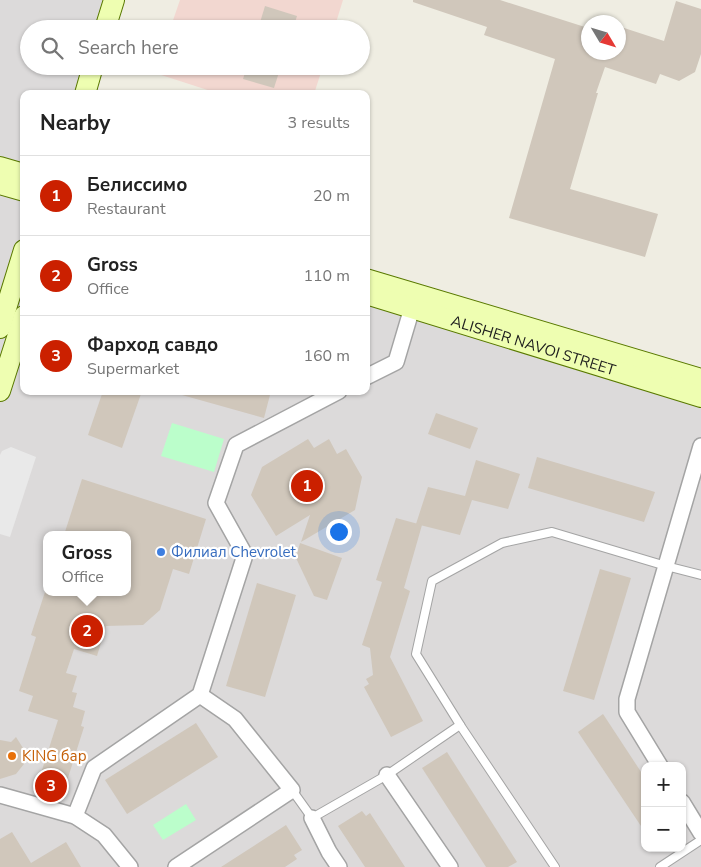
<!DOCTYPE html>
<html lang="en">
<head>
<meta charset="utf-8">
<style>
	:root { --surface:#fff; --page:#f2f2f2; --text:#222; --muted:#767676; --line:#e0e0e0; --accent:#cb2000 }
	body { margin:0; font-family:"Nunito Sans",sans-serif; background:var(--page); color:var(--text) }
	.controls { position:absolute; right:15px; bottom:15px; display:grid; overflow:hidden; border-radius:10px; box-shadow:0 1px 4px #0004 }
	.controls button { width:45px; height:45px; display:grid; place-items:center; padding:0; border:0; border-bottom:1px solid var(--line); background:var(--surface); color:var(--text); font:25px sans-serif }
	.compass { position:absolute; left:581px; top:15px; width:45px; height:45px; border-radius:50%; background:var(--surface); box-shadow:0 1px 4px #0004; rotate:128deg }
	.you { position:absolute; left:338px; top:531px; width:18px; height:18px; margin:-12px; border:4px solid #fff; border-radius:50%; background:#1a73e8; box-shadow:0 0 0 8px #1a73e833 }
	.badge { display:grid; place-items:center; width:32px; height:32px; border-radius:50%; background:var(--accent); color:#fff; font-size:16px; font-weight:700 }
	.pin { position:absolute; translate:-50% -50%; border:2px solid #fff; box-shadow:0 1px 5px #0006 }
	.popup { position:absolute; left:43px; top:531px; width:88px; height:65px; box-sizing:border-box; display:grid; place-content:center; border-radius:10px; background:var(--surface); filter:drop-shadow(0 1px 4px #0005); font-size:16px; white-space:nowrap; color:var(--muted) }
	.popup b { font-size:19px; color:var(--text) }
	.popup::after { content:''; position:absolute; left:50%; top:100%; margin-left:-10px; border:10px solid transparent; border-top-color:var(--surface) }
	.list { margin:0; padding:0; list-style:none }
	h2 { display:flex; justify-content:space-between; align-items:center; height:65px; margin:0; padding:0 20px; font-size:21px }
	h2 small { font-size:16px; font-weight:400; color:var(--muted) }
	.list li { display:grid; grid-template-columns:32px 1fr auto; gap:15px; align-items:center; box-sizing:border-box; height:80px; padding:0 20px; border-top:1px solid var(--line) }
	.list b { display:block; font-size:19px; white-space:nowrap }
	.list p { margin:0; font-size:16px; white-space:nowrap; color:var(--muted) }
	.list em { font-size:16px; font-style:normal; color:var(--muted) }
	.icon { flex:none; width:28px; height:28px; fill:none; stroke:currentColor; stroke-width:2; stroke-linecap:round; stroke-linejoin:round }
	.map { position:relative; flex:none; width:701px; height:867px; overflow:hidden }
	.search { position:absolute; background:var(--surface); box-shadow:0 1px 4px #0004; left:20px; top:20px; width:350px; height:55px; display:flex; align-items:center; gap:12px; box-sizing:border-box; padding:0 18px; border-radius:28px; color:var(--muted); font-size:19px }
	.panel { position:absolute; background:var(--surface); box-shadow:0 1px 4px #0004; left:20px; top:90px; width:350px; height:305px; border-radius:10px }
	.map>svg:first-child { display:block }
	.residential { fill:#dcdada; fill-rule:evenodd }
	.commercial { fill:#f2d7d0 }
	.park { fill:#bbfecb }
	.parking { fill:#e9e9e9 }
	.building { fill:#d0c7bb }
	.lines { fill:none; stroke-linecap:round; stroke-linejoin:round }
	.lane-casing { stroke:#a4a4a4; stroke-width:10 }
	.street-casing { stroke:#a4a4a4; stroke-width:18 }
	.secondary-casing { stroke:#597900; stroke-width:22 }
	.lane { stroke:#fff; stroke-width:8 }
	.street { stroke:#fff; stroke-width:15 }
	.secondary { stroke:#eefeb1; stroke-width:20 }
	.shop-dot { fill:#3f7fe0; stroke:#fff; stroke-width:2 }
	.food-dot { fill:#e8710a; stroke:#fff; stroke-width:2 }
	.labels { text-anchor:middle; stroke-width:4.5; stroke-linejoin:round; paint-order:stroke }
	.street-label { font-size:15px; fill:#1d1d1d; stroke:#fff }
	.shop-label { font-size:15px; fill:#366cbe; stroke:#fff; text-anchor:start }
	.food-label { font-size:15px; fill:#c56008; stroke:#fff; text-anchor:start }
</style>
</head>
<body>
<div class="map">
<svg width="701" height="867" viewBox="0 0 701 867">
	<rect width="100%" height="100%" fill="#efede2"/>
	<path class="residential" d="M0,0H105L97,29H29V66H86L78,94H24V391H366V293L701,396V867H0ZM47,535H127V592H47ZM645,766H682V848H645Z"/>
	<g class="commercial">
		<path d="M180,0H343L334,29H170Z"/>
		<path d="M158,66H323L314,94H220L155,73Z"/>
	</g>
	<g class="park">
		<path d="M172,423L224,439L214,472L161,456Z"/>
		<path d="M186,804L196,820L163,840L153,825Z"/>
	</g>
	<path class="parking" d="M11,447L36,457L10,537L0,534V455L2,451Z"/>
	<g class="building">
		<path d="M413,0H500L588,28V52H618V26L664,41L676,1L701,9V54L695,72L679,81L660,74L656,84L605,67L596,93H598L570,189L658,214L645,257L509,218L555,59L484,35L487,27L413,2Z"/>
		<path d="M265,6L297,16L293,29H258Z"/>
		<path d="M247,66H281L274,88L243,79Z"/>
		<path d="M103,391H142L122,448L88,435Z"/>
		<path d="M183,391H271L264,418L182,395Z"/>
		<path d="M436,413L478,428L470,449L428,434Z"/>
		<path d="M308,439L314,448L329,439L337,454L346,449L362,477L355,510L301,542L310,515L276,536L251,495L262,467Z"/>
		<path d="M537,457L655,492L644,522L528,488Z"/>
		<path d="M476,460L520,474L508,509L472,500L460,535L416,524L428,487L465,496Z"/>
		<path d="M82,479L206,519L189,574L173,569L160,610L143,625L106,626L97,656L74,649L66,673L77,676L72,692L77,693L73,707L85,711L81,726L84,727L61,800L35,792L58,720L28,711L33,696L19,691L36,637L31,635L45,592H127V535H64Z"/>
		<path d="M396,518L422,525L404,588L410,591L390,657L423,721L391,737L364,687L369,684L366,679L373,675L370,648L362,645L382,582L376,580Z"/>
		<path d="M300,543L342,558L327,600L314,596L296,558Z"/>
		<path d="M600,569L631,578L594,700L563,691Z"/>
		<path d="M257,583L296,595L265,697L226,686Z"/>
		<path d="M603,714L645,778V832L578,732Z"/>
		<path d="M196,723L218,757L127,814L105,780Z"/>
		<path d="M16,737L23,748L24,764L16,774L0,779V740L11,742Z"/>
		<path d="M447,752L517,862L508,867H486L422,768Z"/>
		<path d="M362,811L366,816L370,813L405,867H365L338,826Z"/>
		<path d="M286,825L302,850L294,855L297,859L285,867H221Z"/>
		<path d="M12,832L31,863L66,842L81,867H0V839Z"/>
	</g>
	<g class="lines">
		<defs>
			<g id="lane">
				<path d="M292,790L312,818L387,775L460,725"/>
				<path d="M555,867L462,728L416,654L432,581L502,543L552,532L666,566L701,575"/>
				<path d="M660,867L701,840"/>
			</g>
			<g id="street">
				<path d="M366,377L396,362L412,308"/>
				<path d="M660,766L627,712V699L701,446"/>
				<path d="M387,775L450,867"/>
				<path d="M0,795L75,816L104,835L130,867"/>
				<path d="M682,802L701,833"/>
				<path d="M75,816L94,768L200,695L245,555L216,503L236,445L339,391"/>
				<path d="M312,818L329,852L339,867"/>
				<path d="M176,867L292,790L235,719L200,695"/>
			</g>
			<g id="secondary">
				<path d="M105,29L114,0"/>
				<path d="M85,94L93,66"/>
				<path d="M0,167L24,174"/>
				<path d="M0,184L24,191"/>
				<path d="M366,279L701,379"/>
				<path id="s1" d="M366,294L701,397"/>
				<path d="M0,328L24,250"/>
				<path d="M0,391L24,316"/>
			</g>
		</defs>
		<use href="#lane" class="lane-casing"/>
		<use href="#street" class="street-casing"/>
		<use href="#secondary" class="secondary-casing"/>
		<use href="#lane" class="lane"/>
		<use href="#street" class="street"/>
		<use href="#secondary" class="secondary"/>
	</g>
	<circle class="shop-dot" cx="161" cy="552" r="5"/>
	<circle class="food-dot" cx="12" cy="756" r="5"/>
	<g class="labels">
		<g class="street-label">
			<text dy="5" stroke="none"><textPath href="#s1" startOffset="175">ALISHER NAVOI STREET</textPath></text>
		</g>
		<g class="shop-label">
			<text x="171" y="557">Филиал Chevrolet</text>
		</g>
		<g class="food-label">
			<text x="22" y="761">KING бар</text>
		</g>
	</g>
</svg>
<div class="controls">
<button>+</button>
<button>−</button>
</div>
<svg class="compass" viewBox="-18 -18 36 36"><path d="M0-13l5 13h-10z" fill="#e53935"/><path d="M0 13l5-13h-10z" fill="#767676"/></svg>
<div class="you"></div>
<div class="pin badge" style="left:307px;top:486px">1</div>
<div class="pin badge" style="left:87px;top:631px">2</div>
<div class="popup"><b>Gross</b>Office</div>
<div class="pin badge" style="left:51px;top:786px">3</div>
<div class="search"><svg class="icon" aria-label="search" viewBox="0 0 24 24"><circle cx="10" cy="10" r="6"/><path d="M15 15l6 6"/></svg>Search here</div>
<section class="panel">
<h2>Nearby<small>3 results</small></h2>
<ul class="list">
<li><span class="badge">1</span><div><b>Белиссимо</b><p>Restaurant</p></div><em>20 m</em></li>
<li><span class="badge">2</span><div><b>Gross</b><p>Office</p></div><em>110 m</em></li>
<li><span class="badge">3</span><div><b>Фарход савдо</b><p>Supermarket</p></div><em>160 m</em></li>
</ul>
</section>
</div>
</body>
</html>
